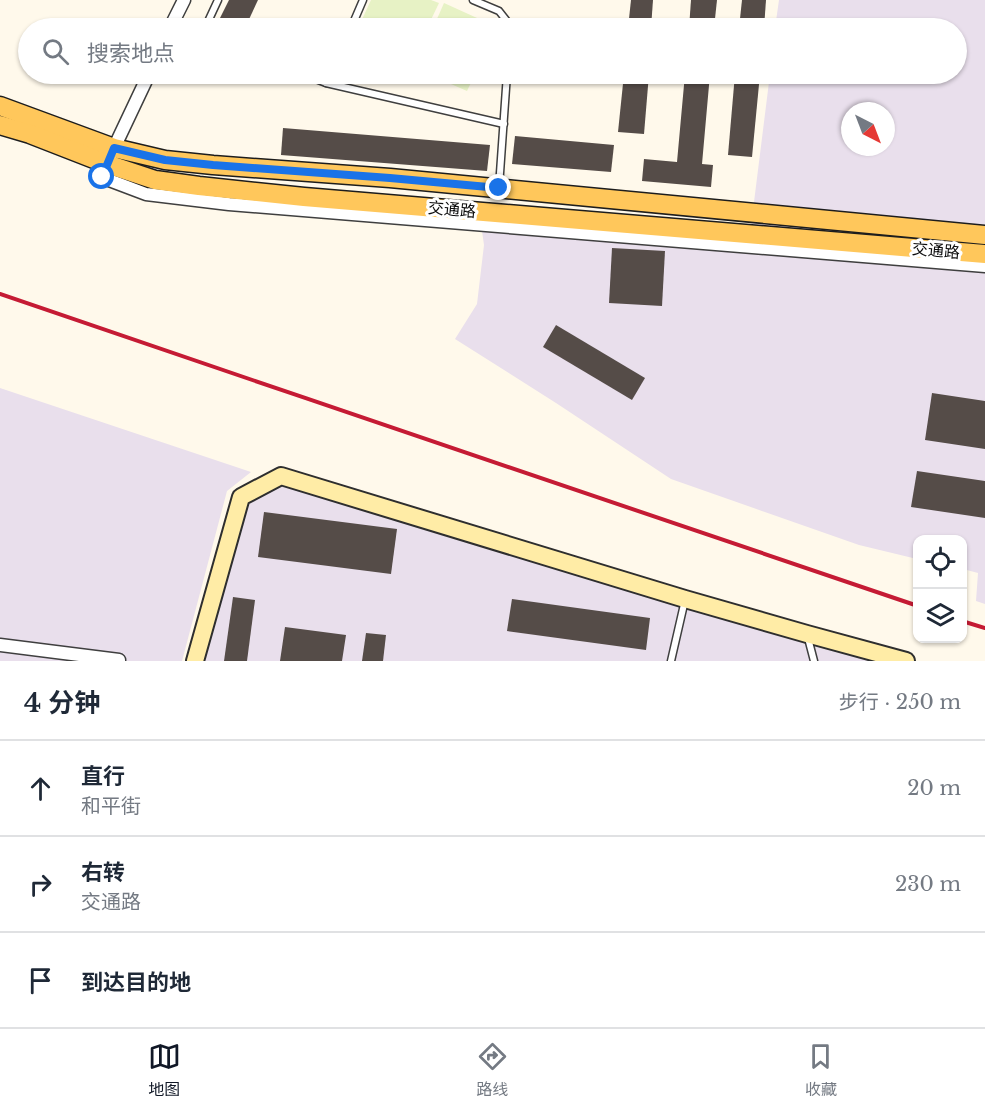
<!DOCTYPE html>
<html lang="zh">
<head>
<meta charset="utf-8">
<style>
	:root { --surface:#fff; --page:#f6f6f7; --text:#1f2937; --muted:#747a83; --line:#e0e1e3; --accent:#111827 }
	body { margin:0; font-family:"Libre Baskerville","Noto Sans SC",serif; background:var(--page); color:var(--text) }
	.controls { position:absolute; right:18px; bottom:18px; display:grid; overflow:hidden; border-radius:12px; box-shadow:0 2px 4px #0004 }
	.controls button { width:54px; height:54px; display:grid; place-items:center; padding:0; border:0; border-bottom:2px solid var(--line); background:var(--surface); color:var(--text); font:30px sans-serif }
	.compass { position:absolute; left:841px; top:102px; width:54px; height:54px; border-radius:50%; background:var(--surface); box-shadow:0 2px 4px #0004; rotate:138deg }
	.stop { position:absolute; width:18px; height:18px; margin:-14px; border:4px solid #1a73e8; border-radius:50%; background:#fff }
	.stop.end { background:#1a73e8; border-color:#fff; box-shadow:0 2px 6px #0008 }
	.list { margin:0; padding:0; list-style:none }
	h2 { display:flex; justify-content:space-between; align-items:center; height:78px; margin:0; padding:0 24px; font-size:26px }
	h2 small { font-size:20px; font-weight:400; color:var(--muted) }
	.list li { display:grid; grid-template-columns:39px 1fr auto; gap:18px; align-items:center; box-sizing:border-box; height:96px; padding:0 24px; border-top:2px solid var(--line) }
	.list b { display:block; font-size:22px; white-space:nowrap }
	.list p { margin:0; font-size:20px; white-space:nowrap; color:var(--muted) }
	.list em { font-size:20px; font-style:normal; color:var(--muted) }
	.icon { flex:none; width:33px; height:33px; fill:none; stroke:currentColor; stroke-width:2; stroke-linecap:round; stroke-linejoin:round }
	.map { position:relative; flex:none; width:985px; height:661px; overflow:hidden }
	.search { position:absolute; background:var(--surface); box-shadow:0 2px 4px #0004; left:18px; right:18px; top:18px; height:66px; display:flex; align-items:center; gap:15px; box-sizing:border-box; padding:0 21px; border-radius:33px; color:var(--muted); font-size:22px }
	.sheet { height:366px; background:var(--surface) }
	nav { display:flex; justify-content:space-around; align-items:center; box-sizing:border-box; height:84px; border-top:2px solid var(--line); background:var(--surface); font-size:16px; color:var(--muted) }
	nav a { display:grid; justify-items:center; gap:3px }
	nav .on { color:var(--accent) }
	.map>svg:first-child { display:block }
	.industrial { fill:#e9dfec; fill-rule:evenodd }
	.pitch { fill:#e7f2c5 }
	.building { fill:#554c48 }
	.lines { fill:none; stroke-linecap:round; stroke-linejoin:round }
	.lane-casing { stroke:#3f3f3f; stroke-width:9 }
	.street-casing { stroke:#3f3f3f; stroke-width:15 }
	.secondary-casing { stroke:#2e2e2e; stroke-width:20 }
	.primary-casing { stroke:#1d1d1d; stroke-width:21 }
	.lane { stroke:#fff; stroke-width:6 }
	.street { stroke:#fff; stroke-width:12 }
	.secondary { stroke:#ffeca6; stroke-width:16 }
	.primary { stroke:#ffc75b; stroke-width:18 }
	.rail { stroke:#c51b34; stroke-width:4 }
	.route { stroke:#1a73e8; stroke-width:8 }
	.labels { text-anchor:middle; stroke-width:6; stroke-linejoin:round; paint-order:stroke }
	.street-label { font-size:16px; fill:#0c0c0c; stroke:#fff }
</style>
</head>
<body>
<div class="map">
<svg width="985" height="661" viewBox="0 0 985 661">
	<rect width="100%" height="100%" fill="#fff9eb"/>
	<g class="industrial">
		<path d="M779,0H985V604L976,601L978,573L963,569L962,540H918L917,559L859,545L671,479L556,403L455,339L477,304L484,245L481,224L749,242L770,74H956V28H775ZM850,111H886V147H850Z"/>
		<path d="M0,388L251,472L227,491L182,661H0Z"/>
		<path d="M286,483L885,661H205L246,503Z"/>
	</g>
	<g class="pitch">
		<path d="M371,0H431L439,3L427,28H358Z"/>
		<path d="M444,3L497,27L496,28H433Z"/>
		<path d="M428,74H475L467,91Z"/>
	</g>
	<g class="building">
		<path d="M229,0H258L245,28H233L218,22Z"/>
		<path d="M631,0H653L651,28H628Z"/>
		<path d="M691,0H717L714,28H689Z"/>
		<path d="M742,0H766L764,28H739Z"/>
		<path d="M624,74H649L644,134L618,132Z"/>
		<path d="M685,74H710L702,164L713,165L711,187L642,181L644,159L677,162Z"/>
		<path d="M735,74H760L752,157L728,155Z"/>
		<path d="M283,128L490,145L487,171L281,155Z"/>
		<path d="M515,136L614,145L611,172L512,164Z"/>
		<path d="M612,248L665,251L662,306L609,303Z"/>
		<path d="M556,325L645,378L632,400L543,347Z"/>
		<path d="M932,393L985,401V449L925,440Z"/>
		<path d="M917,471L985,481V518L911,507Z"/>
		<path d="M264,512L397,529L391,574L258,557Z"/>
		<path d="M233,597L255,600L247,661H224Z"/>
		<path d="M512,599L650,618L646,650L507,631Z"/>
		<path d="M285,627L346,635L342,661H280Z"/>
		<path d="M366,633L386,635L383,661H362Z"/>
	</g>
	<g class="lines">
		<defs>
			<g id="lane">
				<path d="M473,0L499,11L510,25V28"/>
				<path d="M205,28L218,0"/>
				<path d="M351,28L363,0"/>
				<path d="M303,74L326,83L504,124"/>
				<path d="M326,83L330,74"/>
				<path d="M499,187L507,74"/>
				<path d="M808,638L814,661"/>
				<path d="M671,661L685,600"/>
			</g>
			<g id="street">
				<path d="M170,28L184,0"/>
				<path d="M149,74L114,148L101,177L146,194L229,204L985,266"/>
				<path d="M0,645L119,660"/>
			</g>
			<path id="secondary" d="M195,661L241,497L281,476L685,599L807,634L906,661"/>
			<g id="primary">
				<path d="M0,106L114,148L165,160L213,165L390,178L985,235"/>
				<path d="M0,125L30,134L107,164L155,180L199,186L304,197L985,254"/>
			</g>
		</defs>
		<use href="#lane" class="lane-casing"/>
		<use href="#street" class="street-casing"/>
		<use href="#secondary" class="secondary-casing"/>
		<use href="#primary" class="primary-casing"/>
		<use href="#lane" class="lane"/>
		<use href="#street" class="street"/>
		<use href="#secondary" class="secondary"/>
		<use href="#primary" class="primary"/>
		<g class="rail">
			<path d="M0,294C306,398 611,503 918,606"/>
			<path d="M962,621L985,628"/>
		</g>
	</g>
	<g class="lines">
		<path class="route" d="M102,177L114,148L165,160L213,165L390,178L499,188"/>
	</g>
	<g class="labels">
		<g class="street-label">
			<text transform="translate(452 209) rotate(5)" y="6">交通路</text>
			<text transform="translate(936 250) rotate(5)" y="6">交通路</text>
		</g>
	</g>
</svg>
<div class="controls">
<button><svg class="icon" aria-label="locate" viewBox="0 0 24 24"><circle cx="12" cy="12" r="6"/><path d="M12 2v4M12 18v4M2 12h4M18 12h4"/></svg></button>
<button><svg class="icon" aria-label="layers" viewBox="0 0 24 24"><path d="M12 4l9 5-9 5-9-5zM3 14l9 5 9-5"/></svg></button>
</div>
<svg class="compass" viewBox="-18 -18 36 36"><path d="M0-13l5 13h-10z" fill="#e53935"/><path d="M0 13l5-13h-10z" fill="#747a83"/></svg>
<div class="stop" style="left:102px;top:177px"></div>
<div class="stop end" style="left:499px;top:188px"></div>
<div class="search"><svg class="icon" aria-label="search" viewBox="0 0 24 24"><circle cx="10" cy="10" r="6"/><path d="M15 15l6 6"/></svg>搜索地点</div>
</div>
<section class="sheet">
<h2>4 分钟<small>步行 · 250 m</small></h2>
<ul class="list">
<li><svg class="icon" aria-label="ahead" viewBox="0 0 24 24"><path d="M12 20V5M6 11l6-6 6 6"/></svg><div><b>直行</b><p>和平街</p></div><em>20 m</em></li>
<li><svg class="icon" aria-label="right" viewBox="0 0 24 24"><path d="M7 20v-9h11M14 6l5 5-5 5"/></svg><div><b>右转</b><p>交通路</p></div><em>230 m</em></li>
<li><svg class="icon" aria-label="arrive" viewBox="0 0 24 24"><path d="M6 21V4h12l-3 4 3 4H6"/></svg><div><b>到达目的地</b></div></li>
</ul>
</section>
<nav>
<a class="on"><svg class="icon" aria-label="map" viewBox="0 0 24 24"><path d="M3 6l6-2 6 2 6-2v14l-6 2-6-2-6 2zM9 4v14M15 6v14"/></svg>地图</a>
<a><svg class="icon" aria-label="directions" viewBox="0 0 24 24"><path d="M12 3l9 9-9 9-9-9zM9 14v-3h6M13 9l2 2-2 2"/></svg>路线</a>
<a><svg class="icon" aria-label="saved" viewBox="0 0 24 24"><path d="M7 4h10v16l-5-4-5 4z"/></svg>收藏</a>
</nav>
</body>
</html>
